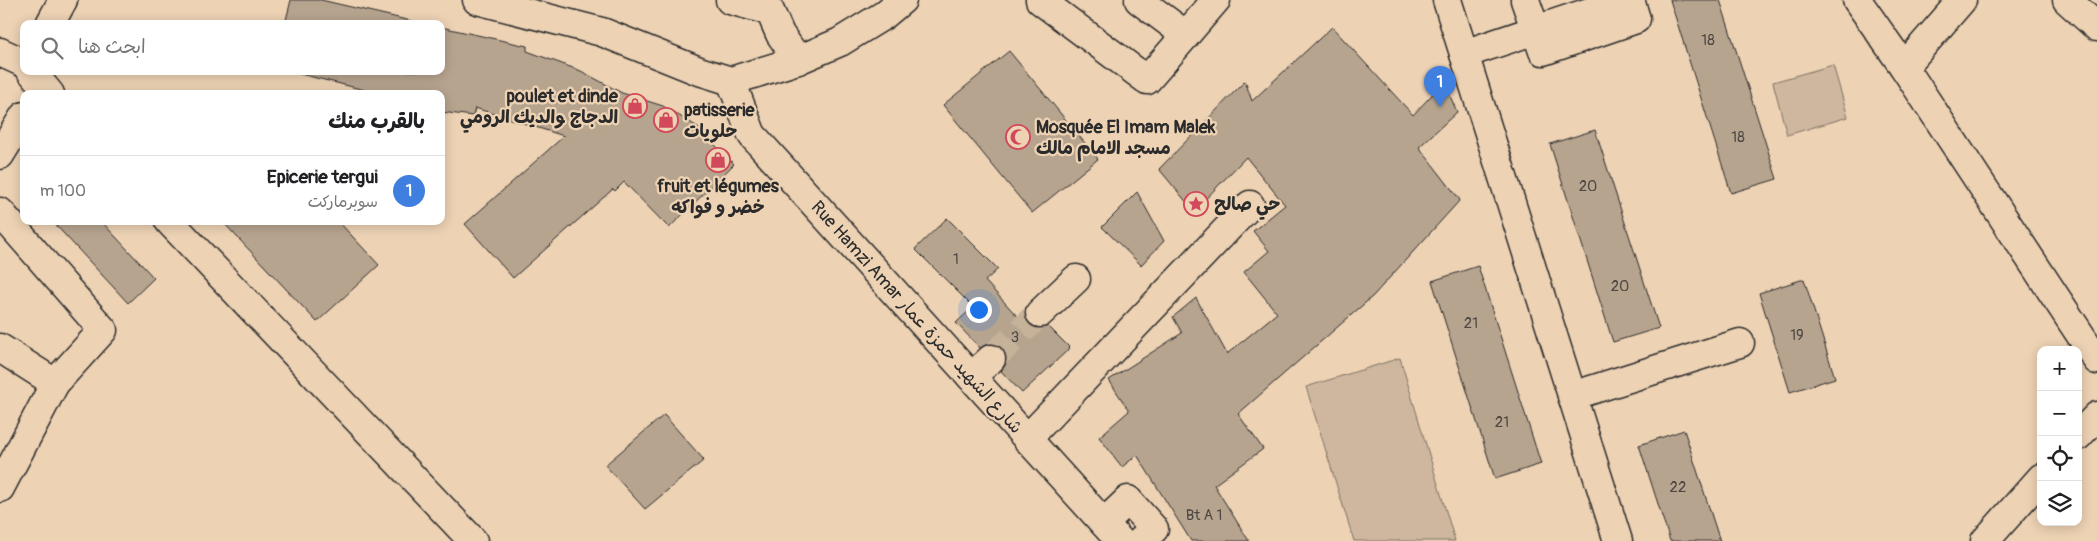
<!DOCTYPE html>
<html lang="ar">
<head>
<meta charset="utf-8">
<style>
	:root { --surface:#fff; --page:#f6f6f6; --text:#202124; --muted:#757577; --line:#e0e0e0; --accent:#7c3aed }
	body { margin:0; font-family:Pangolin,"Playpen Sans Arabic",sans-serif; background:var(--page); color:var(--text); direction:rtl }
	.controls { position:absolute; right:15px; bottom:15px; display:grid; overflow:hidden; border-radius:10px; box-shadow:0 2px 12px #0003 }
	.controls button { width:45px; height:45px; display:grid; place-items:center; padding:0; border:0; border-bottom:1px solid var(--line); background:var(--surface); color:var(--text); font:25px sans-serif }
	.you { position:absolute; left:978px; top:309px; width:18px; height:18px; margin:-12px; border:4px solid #fff; border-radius:50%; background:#1a73e8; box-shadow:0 0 0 8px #1a73e833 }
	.badge { display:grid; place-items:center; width:32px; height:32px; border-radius:50%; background:var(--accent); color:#fff; font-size:16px; font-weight:700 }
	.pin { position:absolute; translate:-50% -41px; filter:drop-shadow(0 1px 2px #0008) }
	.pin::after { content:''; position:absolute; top:26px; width:18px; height:15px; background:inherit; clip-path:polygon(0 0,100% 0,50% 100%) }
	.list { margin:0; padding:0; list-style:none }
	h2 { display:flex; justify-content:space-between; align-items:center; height:65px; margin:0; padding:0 20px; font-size:21px }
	h2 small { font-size:16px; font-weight:400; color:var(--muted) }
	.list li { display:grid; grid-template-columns:32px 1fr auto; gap:15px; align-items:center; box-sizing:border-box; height:70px; padding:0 20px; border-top:1px solid var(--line) }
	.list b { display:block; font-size:19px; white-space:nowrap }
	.list p { margin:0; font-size:16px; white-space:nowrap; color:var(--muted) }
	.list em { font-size:16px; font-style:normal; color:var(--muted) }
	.icon { flex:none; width:28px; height:28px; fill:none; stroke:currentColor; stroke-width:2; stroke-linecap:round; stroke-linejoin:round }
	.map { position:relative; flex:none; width:2097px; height:541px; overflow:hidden; direction:ltr }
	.search { position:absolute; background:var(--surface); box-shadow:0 2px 12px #0003; left:20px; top:20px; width:425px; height:55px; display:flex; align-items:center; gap:12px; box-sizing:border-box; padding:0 18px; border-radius:10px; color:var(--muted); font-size:19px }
	.panel { position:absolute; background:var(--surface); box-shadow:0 2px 12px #0003; left:20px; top:90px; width:425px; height:135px; border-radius:10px; direction:rtl }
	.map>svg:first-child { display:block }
	.green { fill:#ceb79e; stroke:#7c7164 }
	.building { fill:#b7a48f; stroke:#2b2b2b }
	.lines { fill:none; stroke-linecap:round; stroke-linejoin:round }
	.minor-tunnel { stroke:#c6b199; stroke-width:28; stroke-dasharray:28 14; stroke-linecap:butt }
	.minor-casing { stroke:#2b2b2b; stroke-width:31 }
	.major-casing { stroke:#2b2b2b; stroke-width:31 }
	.minor { stroke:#edd2b4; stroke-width:28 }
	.major { stroke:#edd2b4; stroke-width:28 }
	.labels { text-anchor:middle; stroke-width:4.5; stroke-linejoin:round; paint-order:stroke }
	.number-label { font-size:15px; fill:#4e4944 }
	.poi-label { font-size:18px; font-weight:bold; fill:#2b2b2b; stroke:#edd2b4; text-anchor:start }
	.street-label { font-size:18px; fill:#2b2b2b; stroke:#edd2b4 }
</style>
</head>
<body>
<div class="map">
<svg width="2097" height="541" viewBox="0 0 2097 541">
	<rect width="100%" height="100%" fill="#edd2b4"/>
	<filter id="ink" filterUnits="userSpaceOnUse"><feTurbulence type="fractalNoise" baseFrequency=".02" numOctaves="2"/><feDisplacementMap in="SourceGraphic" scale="10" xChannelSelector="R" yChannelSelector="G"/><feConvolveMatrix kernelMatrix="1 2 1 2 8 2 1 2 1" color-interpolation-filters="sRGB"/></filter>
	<g filter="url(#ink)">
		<g class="green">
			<path d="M1833,65L1848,117L1787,135L1773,82Z"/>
			<path d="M1400,358L1455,541H1354L1306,387Z"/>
		</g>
		<g class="building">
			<path d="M291,0H321L424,24H285Z"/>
			<path d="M1670,0H1720L1777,179L1731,193Z"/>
			<path d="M441,27L527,46V51L581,71L622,93L663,106L696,126L734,164L669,228L624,182L615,191L613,189L513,278L465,224L564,136L475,108L473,116L441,112V94H381L288,71H441Z"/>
			<path d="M1332,27L1413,115L1444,82L1457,112L1419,147L1460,200L1373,296L1238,414L1263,449L1214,485L1249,541H1191L1137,455L1122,467L1099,437L1129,411L1109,380L1182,333L1173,317L1196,298L1227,354L1277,313L1244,272L1269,251L1253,231L1285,205L1246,157L1194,211L1159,169L1245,81L1252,101Z"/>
			<path d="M1009,51L1098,159L1032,213L943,105Z"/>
			<path d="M1595,130L1659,328L1613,342L1550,144Z"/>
			<path d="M1137,192L1164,241L1141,265L1102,227Z"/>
			<path d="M947,218L998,269L985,281L1027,327L1029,324L1036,328H1043L1048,326L1070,348L1022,393L1001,371L1006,364V356L1002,348L996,344H988L980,348L956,323L973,307L915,249Z"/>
			<path d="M52,221H101L154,278L128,303Z"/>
			<path d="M222,221H338L379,265L317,322Z"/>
			<path d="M1478,266L1541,464L1495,479L1432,281Z"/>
			<path d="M1804,279L1835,378L1790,392L1759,293Z"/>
			<path d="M664,415L704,460L645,509L605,465Z"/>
			<path d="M1684,430L1716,529L1720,541H1670L1639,445Z"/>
		</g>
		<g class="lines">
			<path class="minor-tunnel" d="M991,359L1040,313"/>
			<defs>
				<g id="minor">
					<path d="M477,0L602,32L699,71L731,81L798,60L840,42L884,15L902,0"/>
					<path d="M730,0L770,11L780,34L798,60"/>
					<path d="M1040,0L1147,80L1186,35"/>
					<path d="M1139,0L1186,35L1216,0"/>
					<path d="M1447,0L1618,541"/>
					<path d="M1525,0L1543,51L1636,19L1630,0"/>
					<path d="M1857,0L1904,67L2097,360"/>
					<path d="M2067,0L2097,27"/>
					<path d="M50,24L63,0"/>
					<path d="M1464,54L1625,0"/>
					<path d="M1904,67L1962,0"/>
					<path d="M731,81L752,135L1120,541"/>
					<path d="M0,155L24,116"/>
					<path d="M0,212L103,330L55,383L0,348"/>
					<path d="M1040,313L1076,279"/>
					<path d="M971,377L991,359"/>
					<path d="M1572,396L1740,343"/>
					<path d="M2078,436L2097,416"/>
					<path d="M1027,439L1250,205"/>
					<path d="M0,488L55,383"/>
					<path d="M1104,523L1128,500L1154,529L1141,541"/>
					<path d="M1985,541L2041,478"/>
				</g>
				<g id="major">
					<path d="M0,52L24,63"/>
					<path d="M31,71L50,94"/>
					<path d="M169,221L473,541"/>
				</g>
			</defs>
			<use href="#minor" class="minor-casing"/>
			<use href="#major" class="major-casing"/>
			<use href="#minor" class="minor"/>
			<use href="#major" class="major"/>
		</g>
	</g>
	<defs>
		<symbol id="shop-ring" viewBox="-11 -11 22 22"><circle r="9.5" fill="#edd2b4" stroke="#d1495b" stroke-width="1.5"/><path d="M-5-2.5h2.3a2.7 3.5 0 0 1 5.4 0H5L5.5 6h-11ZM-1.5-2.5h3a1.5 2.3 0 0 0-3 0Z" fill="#d1495b"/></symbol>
		<symbol id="mosque-ring" viewBox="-11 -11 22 22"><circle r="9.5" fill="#edd2b4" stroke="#d1495b" stroke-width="1.5"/><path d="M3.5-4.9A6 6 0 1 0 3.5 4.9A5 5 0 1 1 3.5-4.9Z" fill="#d1495b"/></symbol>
		<symbol id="sight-ring" viewBox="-11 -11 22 22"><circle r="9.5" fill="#edd2b4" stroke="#d1495b" stroke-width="1.5"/><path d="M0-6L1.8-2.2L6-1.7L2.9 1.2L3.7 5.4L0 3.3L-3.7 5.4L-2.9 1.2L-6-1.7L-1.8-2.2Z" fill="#d1495b"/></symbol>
	</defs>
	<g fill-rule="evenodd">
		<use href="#shop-ring" x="621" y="92" width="28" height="28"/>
		<use href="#shop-ring" x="652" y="106" width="28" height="28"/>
		<use href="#mosque-ring" x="1004" y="123" width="28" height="28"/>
		<use href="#shop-ring" x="704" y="146" width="28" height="28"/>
		<use href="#sight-ring" x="1182" y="190" width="28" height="28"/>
	</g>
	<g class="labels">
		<g class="number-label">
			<text x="1708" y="45">18</text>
			<text x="1738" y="142">18</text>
			<text x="1588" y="191">20</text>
			<text x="956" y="264">1</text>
			<text x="1620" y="291">20</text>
			<text x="1471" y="328">21</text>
			<text x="1797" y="340">19</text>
			<text x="1015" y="342">3</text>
			<text x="1502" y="427">21</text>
			<text x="1678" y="492">22</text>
			<text x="1204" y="520">Bt A 1</text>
		</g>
		<g class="poi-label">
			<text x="618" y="102" text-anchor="end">poulet et dinde<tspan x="618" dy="21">الدجاج والديك الرومي</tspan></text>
			<text x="684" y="116">patisserie<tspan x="684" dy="21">حلويات</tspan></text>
			<text x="1036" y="133">Mosquée El Imam Malek<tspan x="1036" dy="21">مسجد الامام مالك</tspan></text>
			<text x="718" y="192" text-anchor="middle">fruit et légumes<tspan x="718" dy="21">خضر و فواكه</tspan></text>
			<text x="1214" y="210">حي صالح</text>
		</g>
		<g class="street-label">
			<text transform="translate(917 317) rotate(48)" y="6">Rue Hamzi Amar شارع الشهيد حمزة عمار</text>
		</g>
	</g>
</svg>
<div class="controls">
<button>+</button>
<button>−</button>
<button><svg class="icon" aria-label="locate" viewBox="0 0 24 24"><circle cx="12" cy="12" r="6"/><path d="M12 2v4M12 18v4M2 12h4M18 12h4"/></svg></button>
<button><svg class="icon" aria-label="layers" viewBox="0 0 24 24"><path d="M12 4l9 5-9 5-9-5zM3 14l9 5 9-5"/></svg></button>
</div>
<div class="you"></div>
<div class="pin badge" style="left:1440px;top:107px;background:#3f7fe0">1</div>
<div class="search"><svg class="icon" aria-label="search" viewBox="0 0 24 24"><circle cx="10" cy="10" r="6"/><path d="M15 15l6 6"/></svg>ابحث هنا</div>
<section class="panel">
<h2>بالقرب منك<small></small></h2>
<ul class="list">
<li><span class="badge" style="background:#3f7fe0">1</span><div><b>Epicerie tergui</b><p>سوبرماركت</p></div><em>100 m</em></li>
</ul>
</section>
</div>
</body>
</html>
